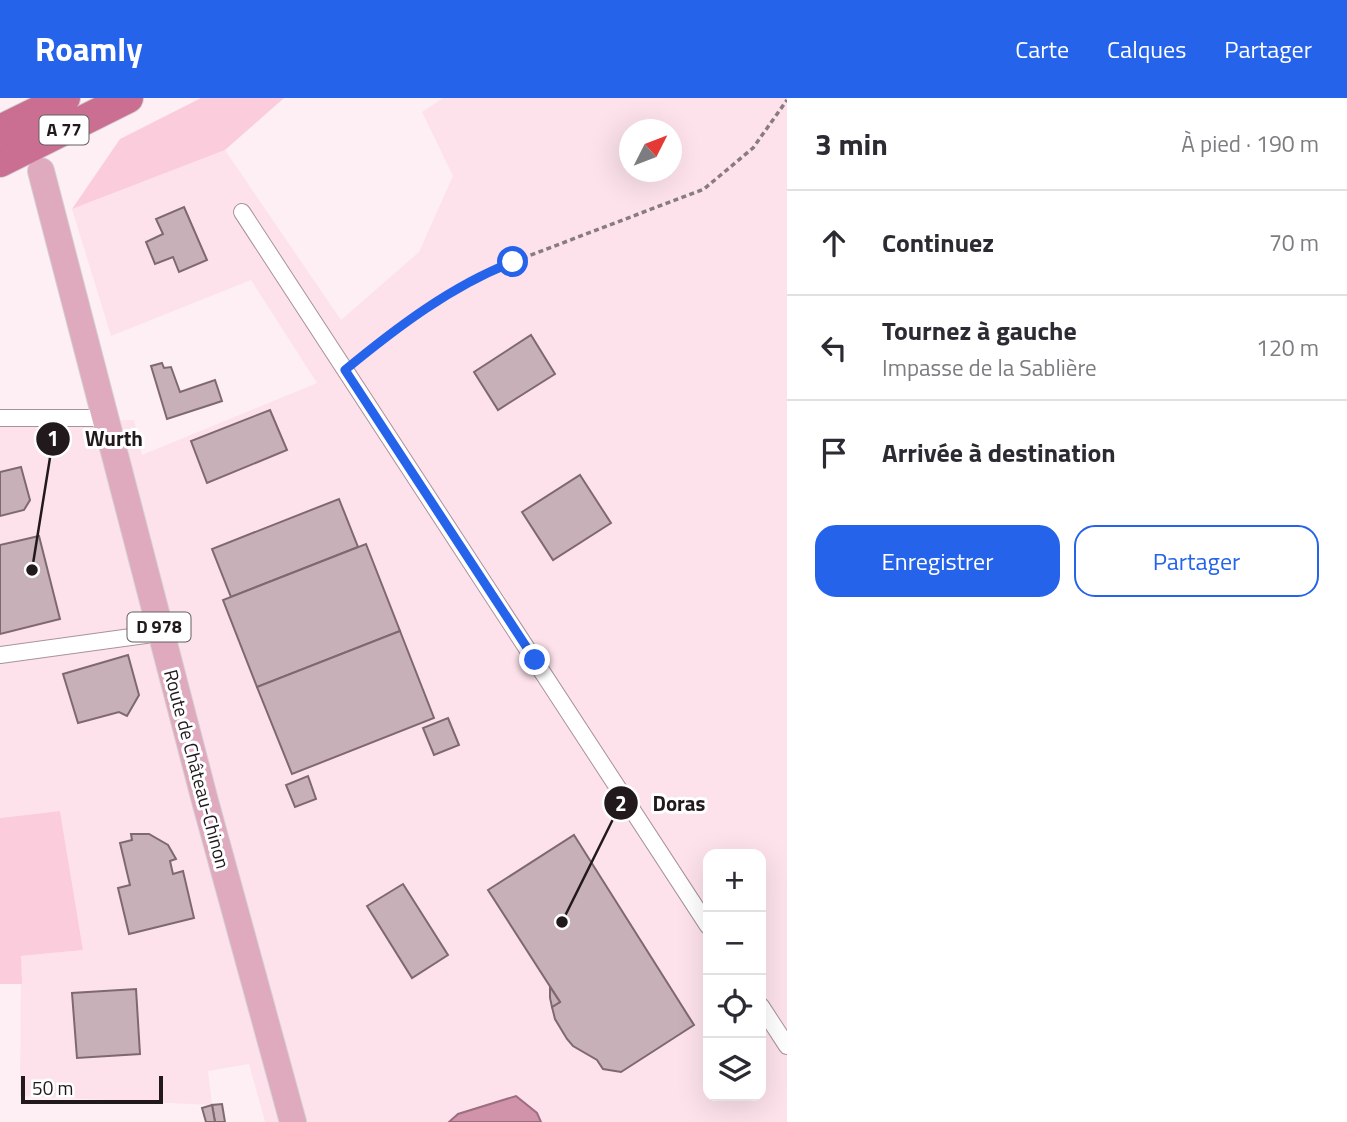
<!DOCTYPE html>
<html lang="fr">
<head>
<meta charset="utf-8">
<style>
	:root { --surface:#fff; --page:#f7f7f7; --text:#2b2b33; --muted:#7c7c81; --line:#e1e1e2; --accent:#2563eb }
	body { margin:0; font-family:"Titillium Web",sans-serif; background:var(--page); color:var(--text) }
	.controls { position:absolute; right:21px; bottom:21px; display:grid; overflow:hidden; border-radius:14px; box-shadow:0 7px 28px #0002 }
	.controls button { width:63px; height:63px; display:grid; place-items:center; padding:0; border:0; border-bottom:2px solid var(--line); background:var(--surface); color:var(--text); font:35px sans-serif }
	.compass { position:absolute; left:619px; top:21px; width:63px; height:63px; border-radius:50%; background:var(--surface); box-shadow:0 7px 28px #0002; rotate:48deg }
	.scale { position:absolute; left:21px; bottom:18px; width:142px; box-sizing:border-box; padding-left:7px; border:4px solid #21191c; border-top:0; font-size:19px; line-height:24px; white-space:nowrap; color:#21191c; -webkit-text-stroke:5px #fff; paint-order:stroke }
	.stop { position:absolute; width:21px; height:21px; margin:-16px; border:5px solid #2563eb; border-radius:50%; background:#fff }
	.stop.end { background:#2563eb; border-color:#fff; box-shadow:0 2px 7px #0008 }
	.list { margin:0; padding:0; list-style:none }
	h2 { display:flex; justify-content:space-between; align-items:center; height:91px; margin:0; padding:0 28px; font-size:30px }
	h2 small { font-size:23px; font-weight:400; color:var(--muted) }
	.list li { display:grid; grid-template-columns:46px 1fr auto; gap:21px; align-items:center; box-sizing:border-box; height:105px; padding:0 28px; border-top:2px solid var(--line) }
	.list b { display:block; font-size:26px; white-space:nowrap }
	.list p { margin:0; font-size:23px; white-space:nowrap; color:var(--muted) }
	.list em { font-size:23px; font-style:normal; color:var(--muted) }
	.actions { display:flex; gap:14px; padding:21px 28px }
	.actions a { flex:1; padding:16px 0; border:2px solid var(--accent); border-radius:21px; text-align:center; font-size:24px; color:var(--accent) }
	.actions .main { background:var(--accent); color:#fff }
	.icon { flex:none; width:38px; height:38px; fill:none; stroke:currentColor; stroke-width:2; stroke-linecap:round; stroke-linejoin:round }
	.map { position:relative; flex:none; width:787px; height:1024px; overflow:hidden }
	header { display:flex; align-items:center; gap:42px; box-sizing:border-box; height:98px; padding:0 35px; background:var(--accent); color:#fff }
	header strong { font-size:33px }
	nav { display:flex; gap:38px; margin-inline-start:auto; font-size:24px }
	main { display:flex }
	aside { flex:1; background:var(--surface) }
	.map>svg:first-child { display:block }
	.built { fill:#fde2eb; fill-rule:evenodd }
	.green { fill:#fbcddc }
	.water { fill:#d093a9; stroke:#9c6e7f; stroke-width:2 }
	.building { fill:#c8b0b8; stroke:#7f6970; stroke-width:2 }
	.lines { fill:none; stroke-linecap:round; stroke-linejoin:round }
	.minor-casing { stroke:#a9929a; stroke-width:18 }
	.primary-casing { stroke:#d3d1d2; stroke-width:28 }
	.motorway-casing { stroke:#d3d1d2; stroke-width:32 }
	.path { stroke:#887c80; stroke-width:3.5; stroke-dasharray:5 3.5; stroke-linecap:butt }
	.minor { stroke:#fff; stroke-width:16 }
	.primary { stroke:#dfa9be; stroke-width:26 }
	.motorway { stroke:#ca6f92; stroke-width:30 }
	.route { stroke:#2563eb; stroke-width:9 }
	.labels { text-anchor:middle; stroke-width:6; stroke-linejoin:round; paint-order:stroke }
	.shield { fill:#fff; stroke:#645e60; stroke-width:2 }
	.shield-label { font-size:18px; font-weight:bold; fill:#21191c }
	.street-label { font-size:19px; fill:#21191c; stroke:#fff }
	.leader { fill:none; stroke:#21191c; stroke-width:2.5 }
	.callout-dot { fill:#21191c; stroke:#fff; stroke-width:2.5 }
	.mark-label { font-size:21px; text-anchor:middle; font-weight:bold; fill:#fff }
	.callout-label { font-size:21px; text-anchor:middle; font-weight:bold; fill:#21191c; stroke:#fff; stroke-width:6; stroke-linejoin:round; paint-order:stroke }
</style>
</head>
<body>
<header>
<strong>Roamly</strong>
<nav><a>Carte</a><a>Calques</a><a>Partager</a></nav>
</header>
<main>
<div class="map">
<svg width="787" height="1024" viewBox="0 0 787 1024">
	<rect width="100%" height="100%" fill="#feeff4"/>
	<path class="built" d="M443,0H787V1024H265L249,966L208,973L212,1007L20,998L21,858L83,852L60,713L0,720V325L134,322L142,357L317,285L251,182L111,238L72,111L225,52L341,222L419,154L453,78L422,14ZM629,32H671V74H629ZM708,756H761V998H708Z"/>
	<g class="green">
		<path d="M201,0H284L225,52L72,111L120,41Z"/>
		<path d="M60,713L83,852L21,858L22,886H0V720Z"/>
	</g>
	<path class="water" d="M516,998L537,1015L541,1024H449L458,1016Z"/>
	<g class="building">
		<path d="M184,109L207,162L179,174L173,159L155,166L146,144L163,136L156,121Z"/>
		<path d="M531,237L555,276L498,312L474,274Z"/>
		<path d="M162,265L164,270L171,269L180,294L215,282L222,303L167,321L151,268Z"/>
		<path d="M270,312L287,352L207,385L191,343Z"/>
		<path d="M21,369L30,402L24,412L0,418V374Z"/>
		<path d="M580,377L611,425L553,462L522,414Z"/>
		<path d="M339,401L358,449L231,499L212,451Z"/>
		<path d="M39,438L60,521L0,536V447Z"/>
		<path d="M366,446L400,533L257,589L223,502Z"/>
		<path d="M400,533L434,620L292,676L257,589Z"/>
		<path d="M128,557L139,597L127,618L119,614L78,625L63,576Z"/>
		<path d="M448,620L459,647L434,657L423,630Z"/>
		<path d="M308,678L316,701L295,709L286,687Z"/>
		<path d="M131,736H149L168,747L176,761L170,763L173,776L183,773L194,820L129,836L118,790L130,787L120,745L132,742Z"/>
		<path d="M574,737L694,927L621,974L603,971L597,962L573,948L567,941L555,921L552,909L560,904L488,792Z"/>
		<path d="M403,786L448,857L412,880L367,808Z"/>
		<path d="M550,889L560,904L552,909L550,900Z"/>
		<path d="M136,891L140,956L77,960L72,895Z"/>
		<path d="M222,1006L225,1024H215L212,1007Z"/>
		<path d="M212,1007L215,1024H206L202,1010Z"/>
	</g>
	<g class="lines">
		<defs>
			<g id="minor">
				<path d="M242,114L708,828"/>
				<path d="M0,320H104"/>
				<path d="M0,557L160,535"/>
				<path d="M761,908L787,948"/>
			</g>
			<path id="primary" d="M41,73L205,703L293,1024"/>
			<g id="motorway">
				<path d="M0,32L65,0"/>
				<path d="M0,64L128,0"/>
			</g>
		</defs>
		<use href="#minor" class="minor-casing"/>
		<use href="#primary" class="primary-casing"/>
		<use href="#motorway" class="motorway-casing"/>
		<path class="path" d="M357,262L400,227L489,173L704,91L753,50L787,2"/>
		<use href="#minor" class="minor"/>
		<use href="#primary" class="primary"/>
		<use href="#motorway" class="motorway"/>
	</g>
	<g class="lines">
		<path class="route" d="M513,164C451,188 396,230 345,272L535,562"/>
	</g>
	<g class="labels">
		<g class="shield">
			<rect x="39.5" y="17.5" width="49" height="29" rx="5"/>
			<rect x="127.5" y="514.5" width="63" height="29" rx="5"/>
		</g>
		<g class="shield-label">
			<text x="64" y="38">A 77</text>
			<text x="159" y="535">D 978</text>
		</g>
		<g class="street-label">
			<text transform="translate(197 671) rotate(75)" y="7">Route de Château-Chinon</text>
		</g>
	</g>
	<path class="leader" d="M32 472L53 341M562 824L621 705"/>
	<g class="callout-dot">
		<circle cx="32" cy="472" r="7"/>
		<circle cx="562" cy="824" r="7"/>
		<circle cx="53" cy="341" r="18"/>
		<circle cx="621" cy="705" r="18"/>
	</g>
	<g class="mark-label">
		<text x="53" y="348">1</text>
		<text x="621" y="713">2</text>
	</g>
	<g class="callout-label">
		<text x="114" y="348">Wurth</text>
		<text x="679" y="713">Doras</text>
	</g>
</svg>
<div class="controls">
<button>+</button>
<button>−</button>
<button><svg class="icon" aria-label="locate" viewBox="0 0 24 24"><circle cx="12" cy="12" r="6"/><path d="M12 2v4M12 18v4M2 12h4M18 12h4"/></svg></button>
<button><svg class="icon" aria-label="layers" viewBox="0 0 24 24"><path d="M12 4l9 5-9 5-9-5zM3 14l9 5 9-5"/></svg></button>
</div>
<svg class="compass" viewBox="-18 -18 36 36"><path d="M0-13l5 13h-10z" fill="#e53935"/><path d="M0 13l5-13h-10z" fill="#7c7c81"/></svg>
<div class="scale">50 m</div>
<div class="stop" style="left:513px;top:164px"></div>
<div class="stop end" style="left:535px;top:562px"></div>
</div>
<aside>
<h2>3 min<small>À pied · 190 m</small></h2>
<ul class="list">
<li><svg class="icon" aria-label="ahead" viewBox="0 0 24 24"><path d="M12 20V5M6 11l6-6 6 6"/></svg><div><b>Continuez</b></div><em>70 m</em></li>
<li><svg class="icon" aria-label="left" viewBox="0 0 24 24"><path d="M17 20v-9H6M10 6l-5 5 5 5"/></svg><div><b>Tournez à gauche</b><p>Impasse de la Sablière</p></div><em>120 m</em></li>
<li><svg class="icon" aria-label="arrive" viewBox="0 0 24 24"><path d="M6 21V4h12l-3 4 3 4H6"/></svg><div><b>Arrivée à destination</b></div></li>
</ul>
<div class="actions"><a class="main">Enregistrer</a><a>Partager</a></div>
</aside>
</main>
</body>
</html>
